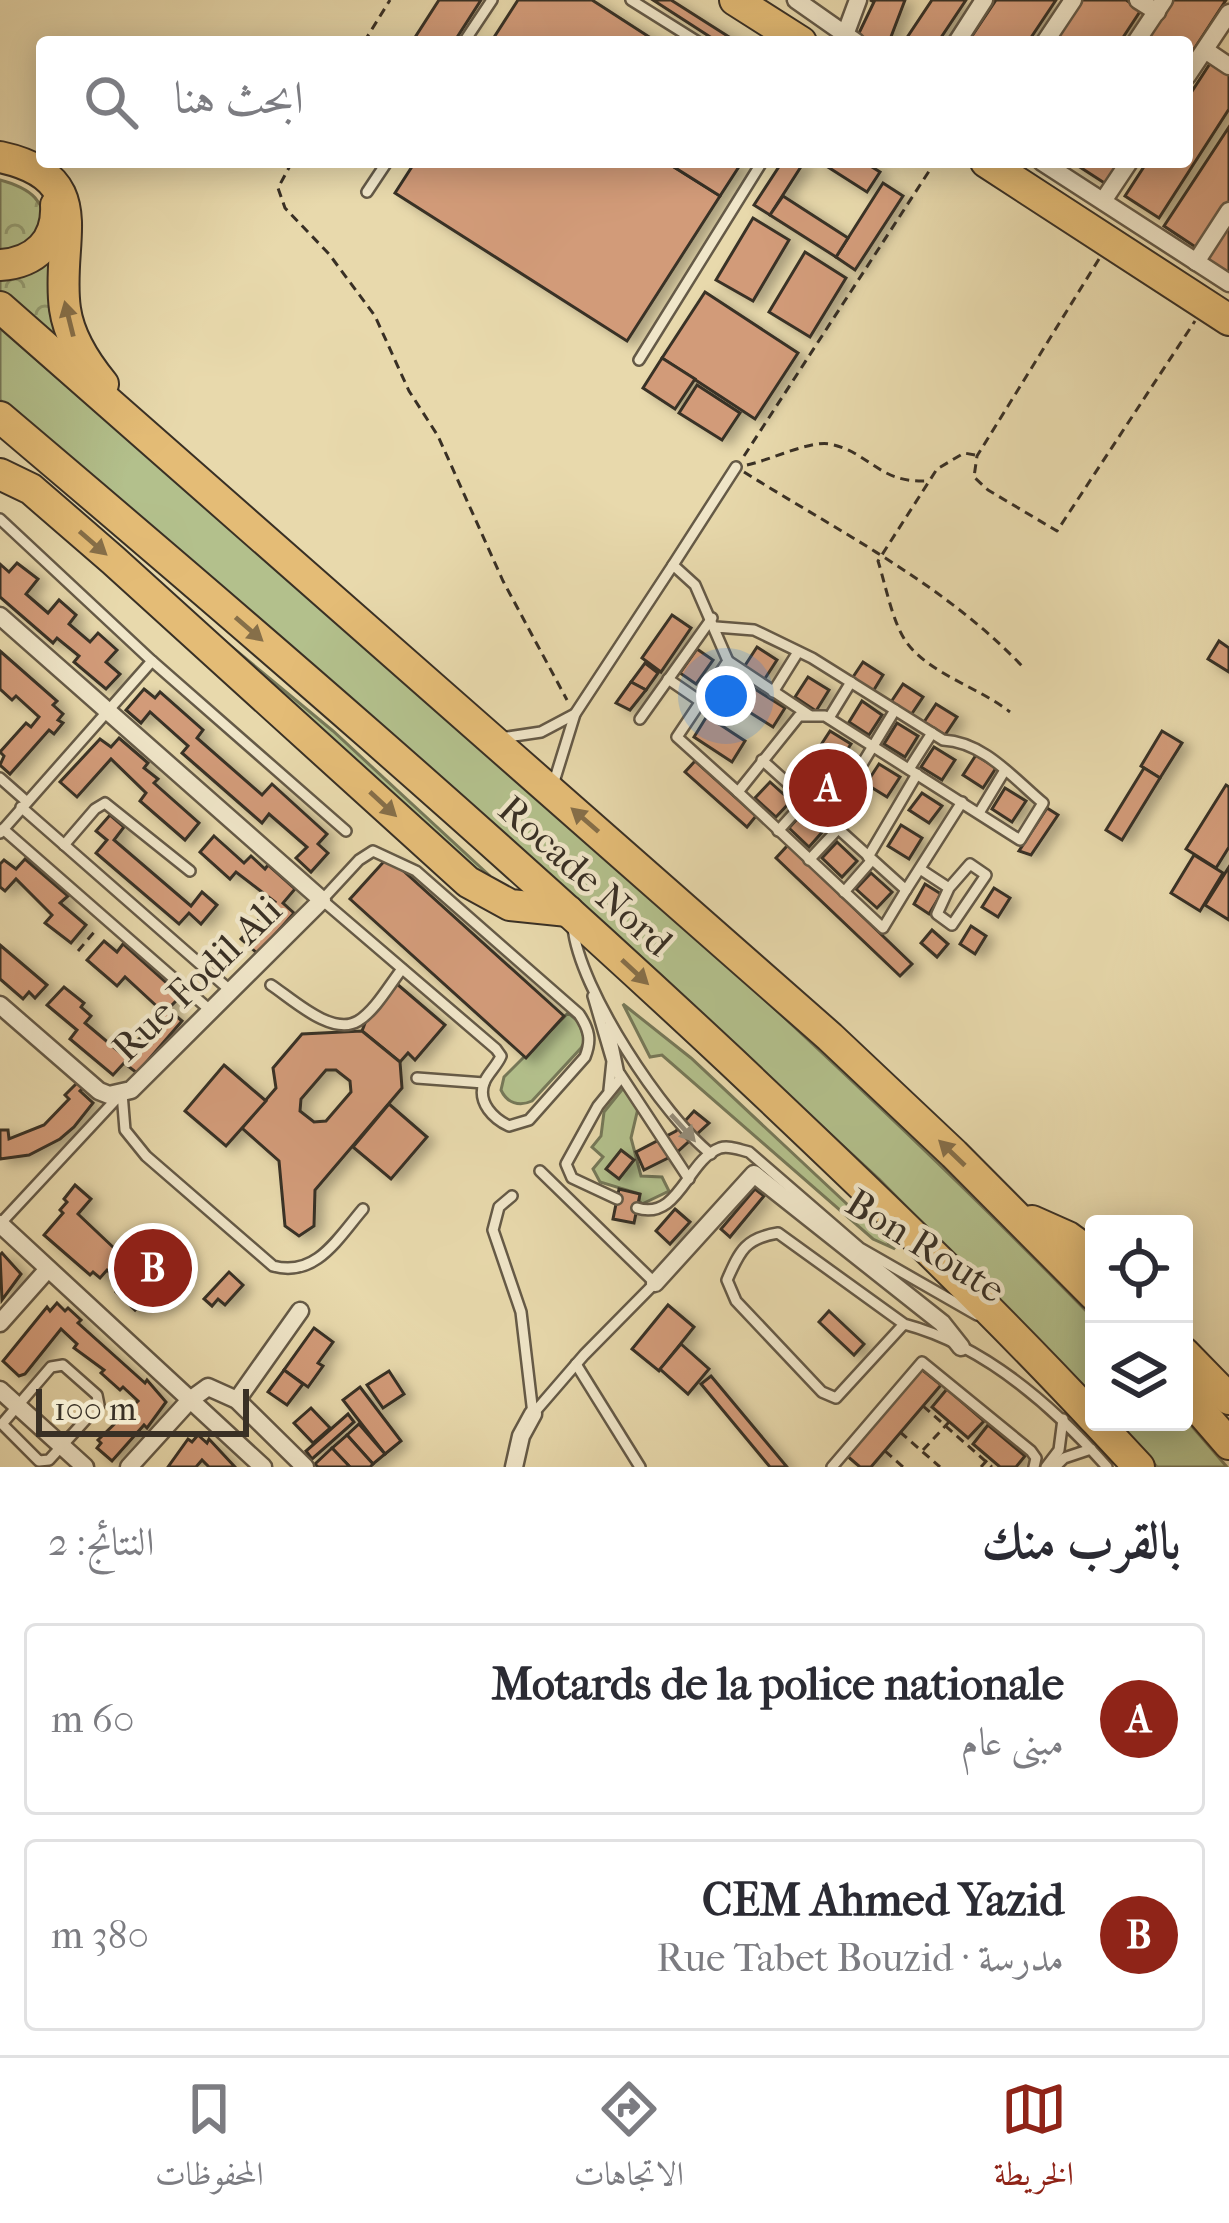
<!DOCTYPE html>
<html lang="ar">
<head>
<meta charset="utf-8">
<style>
	:root { --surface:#fff; --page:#f2f2f3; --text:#2b2b33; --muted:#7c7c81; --line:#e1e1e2; --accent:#8f2418 }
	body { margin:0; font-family:"IM FELL French Canon",Amiri,serif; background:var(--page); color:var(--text); direction:rtl }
	.controls { position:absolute; right:36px; bottom:36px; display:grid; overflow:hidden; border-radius:12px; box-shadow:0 6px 30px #0003 }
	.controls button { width:108px; height:108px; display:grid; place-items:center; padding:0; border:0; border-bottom:3px solid var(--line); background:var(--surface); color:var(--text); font:60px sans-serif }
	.scale { position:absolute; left:36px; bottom:30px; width:213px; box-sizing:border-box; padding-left:12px; border:6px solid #393025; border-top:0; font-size:33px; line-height:42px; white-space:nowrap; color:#393025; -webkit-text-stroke:9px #f0e6c9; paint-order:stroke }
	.you { position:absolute; left:726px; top:696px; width:42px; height:42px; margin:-30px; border:9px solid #fff; border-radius:50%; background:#1a73e8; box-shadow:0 0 0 18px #1a73e833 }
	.badge { display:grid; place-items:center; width:78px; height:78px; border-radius:50%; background:var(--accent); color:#fff; font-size:39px; font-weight:700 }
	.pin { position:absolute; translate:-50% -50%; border:6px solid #fff; box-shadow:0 3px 12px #0006 }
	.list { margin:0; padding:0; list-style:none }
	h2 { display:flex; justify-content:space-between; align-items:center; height:156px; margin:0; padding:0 48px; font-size:51px }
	h2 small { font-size:39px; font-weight:400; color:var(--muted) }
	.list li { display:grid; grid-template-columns:78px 1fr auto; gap:36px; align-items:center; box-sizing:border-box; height:192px; margin:0 24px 24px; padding:0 24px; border:3px solid var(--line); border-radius:12px }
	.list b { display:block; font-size:45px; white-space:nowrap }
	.list p { margin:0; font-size:39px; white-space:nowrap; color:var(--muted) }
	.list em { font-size:39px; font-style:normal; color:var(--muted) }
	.icon { flex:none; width:66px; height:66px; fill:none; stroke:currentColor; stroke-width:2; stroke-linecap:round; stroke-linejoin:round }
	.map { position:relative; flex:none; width:1229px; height:1467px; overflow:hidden; direction:ltr }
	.search { position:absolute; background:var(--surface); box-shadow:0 6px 30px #0003; left:36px; right:36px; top:36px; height:132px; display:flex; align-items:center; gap:30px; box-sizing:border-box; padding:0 42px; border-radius:12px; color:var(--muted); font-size:45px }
	.sheet { height:588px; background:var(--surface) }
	nav { display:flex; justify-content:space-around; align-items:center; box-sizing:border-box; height:168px; border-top:3px solid var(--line); background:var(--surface); font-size:33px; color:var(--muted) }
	nav a { display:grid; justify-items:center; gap:6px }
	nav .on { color:var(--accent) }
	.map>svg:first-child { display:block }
	.green { fill:#b3c08c; stroke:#767858; stroke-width:3 }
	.forest { fill:url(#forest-crowns); stroke:#767858; stroke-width:3 }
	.building { fill:#d29b79; stroke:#393025; stroke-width:3; fill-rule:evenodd; filter:url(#shadow) }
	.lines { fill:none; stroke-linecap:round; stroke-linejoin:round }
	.lane-casing { stroke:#655a47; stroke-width:14 }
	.street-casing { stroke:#655a47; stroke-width:21 }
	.highway-casing { stroke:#393025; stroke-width:34 }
	.path { stroke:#393025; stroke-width:3; stroke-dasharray:9 6; stroke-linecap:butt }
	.lane { stroke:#f0e6c9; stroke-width:9 }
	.street { stroke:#f0e6c9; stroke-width:16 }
	.highway { stroke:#e4bc76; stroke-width:30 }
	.oneway { fill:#866f49 }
	.oneway2 { fill:#948b77 }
	.labels { text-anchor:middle; stroke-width:9; stroke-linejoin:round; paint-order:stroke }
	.street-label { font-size:39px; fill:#393025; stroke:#f0e6c9 }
</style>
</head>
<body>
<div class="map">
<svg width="1229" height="1467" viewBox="0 0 1229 1467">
	<defs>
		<pattern id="forest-crowns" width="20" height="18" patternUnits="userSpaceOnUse" patternTransform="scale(3)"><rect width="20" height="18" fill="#b3c08c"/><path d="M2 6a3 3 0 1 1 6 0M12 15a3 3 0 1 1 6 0" fill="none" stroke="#939c72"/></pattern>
		<filter id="shadow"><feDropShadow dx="8" dy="4.5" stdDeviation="6" flood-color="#0004"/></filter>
	</defs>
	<rect width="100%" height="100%" fill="#e8d9ac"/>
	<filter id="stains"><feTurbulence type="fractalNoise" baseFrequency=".00167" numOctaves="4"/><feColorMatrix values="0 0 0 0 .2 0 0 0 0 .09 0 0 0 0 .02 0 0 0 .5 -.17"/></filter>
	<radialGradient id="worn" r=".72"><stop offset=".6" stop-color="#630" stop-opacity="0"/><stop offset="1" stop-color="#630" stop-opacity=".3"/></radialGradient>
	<g class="green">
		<path d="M0,328C371,651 751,966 1094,1319V1397L879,1179L678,994L0,400Z"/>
		<path d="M209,628L333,731L490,876L482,874Z"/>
		<path d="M623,1004L691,1058L895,1249L873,1239L662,1055L650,1057Z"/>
		<path d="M568,1013L579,1022L585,1041L581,1048L532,1101C519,1107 507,1103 501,1090L504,1077Z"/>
		<path d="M625,1086L639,1104L631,1138L641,1176L662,1177L669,1191L642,1204L639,1201L640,1194L600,1182L593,1169L603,1157L592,1147L601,1136L604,1112Z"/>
		<path d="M1184,1417L1227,1467H1157L1117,1422H1184Z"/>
	</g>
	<g class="forest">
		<path d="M0,180C30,188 48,201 45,234L0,258Z"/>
		<path d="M54,250L76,359L0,291V274Z"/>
	</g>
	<g class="building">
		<path d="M439,0H481L454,42H412Z"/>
		<path d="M518,0H592L657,42H491Z"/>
		<path d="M653,0H671L737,42H718Z"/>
		<path d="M870,0H905L889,42H872L858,35L874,2Z"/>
		<path d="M932,0H966L938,42H911L906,39Z"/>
		<path d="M996,0H1056L1028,42H968Z"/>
		<path d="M1081,0H1126L1141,10L1120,42H1053Z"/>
		<path d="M1171,0H1226L1187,60V42H1143Z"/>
		<path d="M1211,62L1229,73V109L1159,218L1125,196L1147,162H1187V99Z"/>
		<path d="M1229,127V206L1200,250L1164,226Z"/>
		<path d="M415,162H666L720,196L627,341L395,193Z"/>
		<path d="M666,162H742L720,196Z"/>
		<path d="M782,162H804L770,215L754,205Z"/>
		<path d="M820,162H864L880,172L867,192Z"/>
		<path d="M1072,162H1120L1106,184Z"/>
		<path d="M883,183L903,196L855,270L836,257Z"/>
		<path d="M783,196L848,238L836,257L770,215Z"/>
		<path d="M753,218L789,240L753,301L716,280Z"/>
		<path d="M1229,219V276L1203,258Z"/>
		<path d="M805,252L846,278L810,337L769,312Z"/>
		<path d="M705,292L798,353L755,419L662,358Z"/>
		<path d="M662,358L695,379L675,409L643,388Z"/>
		<path d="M697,385L740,413L722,440L679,413Z"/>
		<path d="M17,563L38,579L26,594L48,613L59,600L76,615L69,624L90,642L98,633L117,650L106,662L120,674L106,689L74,662L79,656L57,638L53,643L0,597V564L9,572Z"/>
		<path d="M672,615L691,628L661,672L642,658Z"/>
		<path d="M1219,641L1229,648V672L1208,659Z"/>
		<path d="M757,647L777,660L764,680L744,667Z"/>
		<path d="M697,649L713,660L696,684L680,673Z"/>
		<path d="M0,651L57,701L53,705L63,714L58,720L63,723L54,734L49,730L10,774L0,765L4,756L0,752L26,723L31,727L39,717L16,696L12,700L0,689Z"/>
		<path d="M863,662L883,675L872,693L851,680Z"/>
		<path d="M645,663L658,673L646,690L631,682Z"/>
		<path d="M808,677L829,690L816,711L795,697Z"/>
		<path d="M631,682L646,690L630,710L616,703Z"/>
		<path d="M747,684L785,708L773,727L735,703Z"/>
		<path d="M903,684L923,697L911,715L891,702Z"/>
		<path d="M144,689L155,698L160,692L203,730L197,738L262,795L272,784L327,834L318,844L328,853L311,872L296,858L307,847L284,827L269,814L262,823L182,753L188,746L150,712L141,723L126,710Z"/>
		<path d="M862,701L882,715L869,735L849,722Z"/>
		<path d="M936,704L957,717L945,735L924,722Z"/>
		<path d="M707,716L745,741L732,762L694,737Z"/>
		<path d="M897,723L918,736L905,757L884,744Z"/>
		<path d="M830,731L851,744L838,764L817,751Z"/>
		<path d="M1162,731L1182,743L1160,778L1141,766Z"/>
		<path d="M119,738L148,763L144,768L158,779L154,783L199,823L185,840L140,801L146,793L111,759L77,797L60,782L100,739L111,747Z"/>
		<path d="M934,747L955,760L942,780L921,767Z"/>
		<path d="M976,755L996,768L983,788L963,775Z"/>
		<path d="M695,761L756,816L747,827L685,772Z"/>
		<path d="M812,762L833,776L820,796L799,783Z"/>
		<path d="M879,764L900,777L887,797L866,784Z"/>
		<path d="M1144,768L1160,778L1122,840L1106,830Z"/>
		<path d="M770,782L791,801L776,817L755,798Z"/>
		<path d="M1226,785L1229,787V847L1216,868L1186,849Z"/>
		<path d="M1005,788L1026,801L1012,822L992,809Z"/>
		<path d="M922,793L942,806L929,823L909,810Z"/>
		<path d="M1047,808L1058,815L1031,855L1019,851Z"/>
		<path d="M804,811L824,830L809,847L789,828Z"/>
		<path d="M110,815L124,827L114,840L191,906L202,892L217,905L201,924L189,913L179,924L96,853L107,840L96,831Z"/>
		<path d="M901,825L922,838L909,859L888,846Z"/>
		<path d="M214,836L244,863L251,856L265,869L268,865L295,889L283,903L294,913L258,954L241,939L275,902L236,872L230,879L200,852Z"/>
		<path d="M837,842L857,861L842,877L822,858Z"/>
		<path d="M788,845L912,964L900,976L776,858Z"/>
		<path d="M1194,855L1223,873L1200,911L1171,893Z"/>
		<path d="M388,857L564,1016L526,1058L350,899Z"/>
		<path d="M25,859L68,896L60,903L86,925L71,943L45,923L52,915L16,879L5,891L0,887V864L4,860L16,869Z"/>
		<path d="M1229,867V920L1205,905Z"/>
		<path d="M871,873L892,892L877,908L856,889Z"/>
		<path d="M925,884L941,894L929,914L914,904Z"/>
		<path d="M994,888L1010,898L998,917L982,907Z"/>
		<path d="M971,926L986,936L975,954L960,944Z"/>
		<path d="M932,930L948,944L937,957L921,943Z"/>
		<path d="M104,941L117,952L123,944L181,996L168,1009L182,1021L137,1073L124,1063L113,1075L70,1039L77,1030L47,1005L64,987L84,1003L81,1007L91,1016L85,1023L124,1056L163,1012L125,977L117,986L87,960Z"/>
		<path d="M0,945L47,985L35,998L29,992L23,999L0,979Z"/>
		<path d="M397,984L445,1025L415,1060L408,1053L400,1062L362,1031L367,1018Z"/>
		<path d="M362,1031L400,1062L402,1088L315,1190L314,1226L299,1236L285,1226L279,1161L242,1128L276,1088L273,1068L302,1034ZM326,1070H336L350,1081L351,1092L326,1121L314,1122L300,1111L301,1099Z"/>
		<path d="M224,1065L266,1101L226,1146L185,1111Z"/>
		<path d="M78,1082L84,1087L80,1091L93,1103L74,1127L60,1139L29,1155L0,1159V1130H8L9,1139L44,1125L69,1099L65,1095Z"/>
		<path d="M389,1104L427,1137L391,1179L353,1147Z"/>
		<path d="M694,1111L709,1123L674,1155L644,1170L636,1152L676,1131Z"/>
		<path d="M621,1150L634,1160L619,1179L606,1169Z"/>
		<path d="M75,1185L91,1199L78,1214L151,1283L144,1291L149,1294L135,1310L116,1292L123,1284L107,1270L100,1278L93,1272L90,1275L44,1235L63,1213L60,1210L67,1202L64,1199Z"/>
		<path d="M619,1189L640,1194L634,1223L613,1219Z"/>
		<path d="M755,1189L764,1196L730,1237L721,1229Z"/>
		<path d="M675,1209L690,1222L670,1244L656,1231Z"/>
		<path d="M2,1253L21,1274L2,1300L0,1255Z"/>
		<path d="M229,1272L243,1285L225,1305L218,1299L212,1306L204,1299Z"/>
		<path d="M57,1303L65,1311L68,1308L81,1320L78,1323L145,1383L147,1380L166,1402L147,1428L144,1425L112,1461L97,1448L101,1443L98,1440L138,1401L123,1387L120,1390L101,1373L104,1370L74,1348L77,1344L61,1329L25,1374L19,1376L3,1361L47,1307L50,1311Z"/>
		<path d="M668,1305L694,1327L659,1371L632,1349Z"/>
		<path d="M829,1311L864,1344L854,1355L819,1322Z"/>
		<path d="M314,1328L333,1342L318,1363L323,1366L308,1387L284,1370Z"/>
		<path d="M681,1344L709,1369L688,1394L660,1369Z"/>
		<path d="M920,1368L941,1385L871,1467H860L846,1455Z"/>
		<path d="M284,1370L303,1384L287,1405L268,1392Z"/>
		<path d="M389,1371L404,1394L383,1408L367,1385Z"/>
		<path d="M711,1376L787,1467H770L701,1384Z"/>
		<path d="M360,1387L401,1441L385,1454L343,1400Z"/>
		<path d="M947,1389L984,1421L968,1438L932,1407Z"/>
		<path d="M311,1408L330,1428L313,1443L294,1423Z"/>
		<path d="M348,1414L354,1422L312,1459L306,1451Z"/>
		<path d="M359,1424L385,1454L373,1464L347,1435Z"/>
		<path d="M988,1425L1025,1456L1016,1467H1000L973,1444Z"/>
		<path d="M198,1435L207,1443L209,1439L235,1467H209L202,1460L196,1467H168L188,1439L192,1442Z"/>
		<path d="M347,1435L373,1464L370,1467H350L332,1448Z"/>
		<path d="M332,1448L350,1467H318L315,1464Z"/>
	</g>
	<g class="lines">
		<defs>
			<g id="lane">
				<path d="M631,0L698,42"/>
				<path d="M464,42L492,0"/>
				<path d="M367,192L387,162"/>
				<path d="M639,360L762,162"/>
				<path d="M0,519L152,661"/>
				<path d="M716,627L754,630L812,658L943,740C984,742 1013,778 1043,803L1020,840L825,716H799L738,792L677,737L728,661L695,585L673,565L736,467"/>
				<path d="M728,661L809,715"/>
				<path d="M668,679L700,701"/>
				<path d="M773,692L798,652"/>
				<path d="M829,718L851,682"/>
				<path d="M640,719L712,618"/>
				<path d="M501,738L541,732L575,714"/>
				<path d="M762,760L906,890L962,802"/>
				<path d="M909,769L932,733"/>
				<path d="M0,778L26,801"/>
				<path d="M553,785L575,714L673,565"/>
				<path d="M738,792L883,928L906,890"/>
				<path d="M21,807L232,992"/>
				<path d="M979,813L1005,770"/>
				<path d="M828,820L895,710"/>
				<path d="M3,829L211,1011"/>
				<path d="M778,831L806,800"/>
				<path d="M0,833L152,661L346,831"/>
				<path d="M64,845L95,809L105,803L190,871"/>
				<path d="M373,851L416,871L579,1014C589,1029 592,1040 585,1057L529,1120L509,1126C494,1119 477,1103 484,1083C487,1074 497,1066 501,1056L496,1049L322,900L359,860Z"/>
				<path d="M868,857L917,774"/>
				<path d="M809,860L838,829"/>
				<path d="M920,869L949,888L937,914L952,925L986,875L970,864L949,888"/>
				<path d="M844,892L872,860"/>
				<path d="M573,927C579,989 663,1116 711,1154"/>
				<path d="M271,985C291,998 332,1037 358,1021C375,1011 390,984 402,969"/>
				<path d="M593,996L612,1061L609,1090"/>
				<path d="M609,1026L620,1079L598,1106L566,1164L572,1178L617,1199"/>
				<path d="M620,1074L689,1179"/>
				<path d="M417,1078L484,1083"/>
				<path d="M512,1196L499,1207L493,1230L521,1312L533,1414"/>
				<path d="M637,1208C679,1221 687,1160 720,1148C729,1145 740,1150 749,1152L860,1248L977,1315"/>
				<path d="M0,1224L122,1093L125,1130L146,1156L273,1266C316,1278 338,1238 363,1209"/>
				<path d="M904,1324L836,1398L822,1392L736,1301L727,1280C740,1250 746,1238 778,1233L904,1324C984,1345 1054,1407 1107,1467"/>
				<path d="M576,1364L640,1467"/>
				<path d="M63,1365L97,1395L99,1405L49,1460L39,1461L2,1424L51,1367Z"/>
				<path d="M533,1414L584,1355L655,1283L540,1171"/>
				<path d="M832,1467L922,1362L1031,1451L1036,1458L1034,1467"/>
				<path d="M1046,1467L1059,1450L1063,1419"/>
				<path d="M1055,1467L1064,1458L1091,1449"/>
			</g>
			<g id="street">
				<path d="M796,0L856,42"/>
				<path d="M1138,0L1157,12"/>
				<path d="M845,35L858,0"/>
				<path d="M957,42L984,0"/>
				<path d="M1045,42L1073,0"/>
				<path d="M1136,42L1164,0"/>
				<path d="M1205,50L1229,66"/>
				<path d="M1187,76L1229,13"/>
				<path d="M1042,162L1229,283"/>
				<path d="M1103,201L1129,162"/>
				<path d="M1196,262L1229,211"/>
				<path d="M0,616L322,900L131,1090L109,1095L99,1091L0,1005"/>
				<path d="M0,1224L263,1467"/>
				<path d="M655,1283L754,1174L942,1323L961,1347"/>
				<path d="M0,1323L48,1269"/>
				<path d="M0,1390L85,1467"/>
				<path d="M237,1400L300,1311"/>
				<path d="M129,1467L190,1400L208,1387L237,1400L305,1467"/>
				<path d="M514,1467L521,1436L533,1414"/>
			</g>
			<g id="highway">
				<path d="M735,0L801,42"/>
				<path d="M0,157C98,178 55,239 65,309C69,337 85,362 103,384"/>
				<path d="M986,162L1229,320"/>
				<path d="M0,265C35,263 58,241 56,205"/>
				<path d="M0,307L830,1037L954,1154L1094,1295"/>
				<path d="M0,417C248,627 494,839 731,1061C855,1178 978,1295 1094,1419"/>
				<path d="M0,474L31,489L113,560L468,882L510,905L568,911"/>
				<path d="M1032,1221L1068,1237L1094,1256"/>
				<path d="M1184,1353L1229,1399"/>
				<path d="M1184,1392L1229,1444"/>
				<path d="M1097,1422L1139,1467"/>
			</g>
		</defs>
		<use href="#lane" class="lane-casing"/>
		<use href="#street" class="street-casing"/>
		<use href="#highway" class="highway-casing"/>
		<g class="path">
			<path d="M364,42L390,0"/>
			<path d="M292,162L278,188L285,208L329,254L375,316L409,391L438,436L503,581L567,700"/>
			<path d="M1099,259L977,456L974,477L988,490L1057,531L1195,321"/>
			<path d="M975,455L964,453L937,469L878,561C886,586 892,622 907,643C930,674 980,688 1010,712"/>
			<path d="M744,456L935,162"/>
			<path d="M747,465C770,460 811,440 830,444C871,453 878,483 927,481"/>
			<path d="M744,472C838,531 944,584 1022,666"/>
			<path d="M78,951L95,931"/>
			<path d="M923,1406L992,1467"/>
			<path d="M900,1432L940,1467"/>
			<path d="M923,1450L949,1422"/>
			<path d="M885,1451L903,1467"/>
			<path d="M981,1467L989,1458"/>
		</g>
		<use href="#lane" class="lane"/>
		<use href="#street" class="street"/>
		<use href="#highway" class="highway"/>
	</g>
	<defs><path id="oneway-solid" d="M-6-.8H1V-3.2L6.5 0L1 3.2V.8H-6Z" transform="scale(3)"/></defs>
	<g class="oneway">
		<use href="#oneway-solid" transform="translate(69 319) rotate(-104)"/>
		<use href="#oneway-solid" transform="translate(93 543) rotate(41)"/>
		<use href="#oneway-solid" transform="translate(249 629) rotate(41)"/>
		<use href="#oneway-solid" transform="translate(383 804) rotate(43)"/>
		<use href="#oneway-solid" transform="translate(585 820) rotate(-139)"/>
		<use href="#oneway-solid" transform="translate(635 972) rotate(43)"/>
		<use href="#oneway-solid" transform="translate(952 1153) rotate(-136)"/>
	</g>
	<use class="oneway2" href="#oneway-solid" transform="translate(683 1128) rotate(48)"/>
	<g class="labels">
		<g class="street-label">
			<text transform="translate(586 875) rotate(42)" y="14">Rocade Nord</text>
			<text transform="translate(196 978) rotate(-44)" y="14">Rue Fodil Ali</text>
			<text transform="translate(926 1245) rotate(32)" y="14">Bon Route</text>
		</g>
	</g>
	<rect width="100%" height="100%" filter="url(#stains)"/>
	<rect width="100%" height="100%" fill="url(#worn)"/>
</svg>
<div class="controls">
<button><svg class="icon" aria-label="locate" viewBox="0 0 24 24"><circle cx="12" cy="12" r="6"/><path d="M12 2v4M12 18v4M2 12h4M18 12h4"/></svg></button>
<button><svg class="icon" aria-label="layers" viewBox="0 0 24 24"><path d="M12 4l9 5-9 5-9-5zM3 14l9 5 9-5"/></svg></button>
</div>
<div class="scale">100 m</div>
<div class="you"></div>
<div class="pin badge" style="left:828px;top:788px">A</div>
<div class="pin badge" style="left:153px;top:1268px">B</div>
<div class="search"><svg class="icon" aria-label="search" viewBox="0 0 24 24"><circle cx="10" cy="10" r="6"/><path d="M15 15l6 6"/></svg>ابحث هنا</div>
</div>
<section class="sheet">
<h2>بالقرب منك<small>النتائج: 2</small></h2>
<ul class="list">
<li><span class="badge">A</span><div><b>Motards de la police nationale</b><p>مبنى عام</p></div><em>60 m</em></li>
<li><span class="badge">B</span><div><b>CEM Ahmed Yazid</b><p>مدرسة · Rue Tabet Bouzid</p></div><em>380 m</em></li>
</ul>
</section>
<nav>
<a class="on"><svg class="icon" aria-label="map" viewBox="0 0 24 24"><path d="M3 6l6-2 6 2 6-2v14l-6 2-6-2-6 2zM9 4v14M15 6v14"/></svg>الخريطة</a>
<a><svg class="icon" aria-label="directions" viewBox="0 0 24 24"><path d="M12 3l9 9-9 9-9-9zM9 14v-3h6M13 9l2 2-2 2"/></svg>الاتجاهات</a>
<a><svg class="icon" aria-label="saved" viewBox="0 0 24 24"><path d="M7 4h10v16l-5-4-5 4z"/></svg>المحفوظات</a>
</nav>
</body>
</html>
